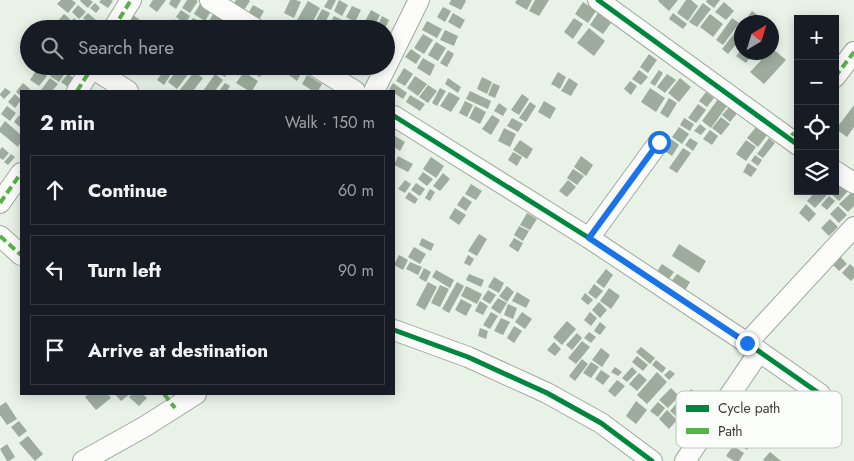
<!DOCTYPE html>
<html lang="en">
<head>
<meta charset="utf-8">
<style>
	:root { --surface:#171b24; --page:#242831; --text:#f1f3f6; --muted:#9ea1a6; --line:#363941 }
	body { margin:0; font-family:Jost,sans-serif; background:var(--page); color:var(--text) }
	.controls { position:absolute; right:15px; top:15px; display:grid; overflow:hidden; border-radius:0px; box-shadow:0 2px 12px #0003 }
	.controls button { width:45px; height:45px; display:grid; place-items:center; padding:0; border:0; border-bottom:1px solid var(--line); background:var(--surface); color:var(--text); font:25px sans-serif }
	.compass { position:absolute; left:734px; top:15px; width:45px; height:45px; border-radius:50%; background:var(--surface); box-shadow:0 2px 12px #0003; rotate:38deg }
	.stop { position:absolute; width:15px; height:15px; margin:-11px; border:4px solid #1a73e8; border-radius:50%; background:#fff }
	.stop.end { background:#1a73e8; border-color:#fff; box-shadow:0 1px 5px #0008 }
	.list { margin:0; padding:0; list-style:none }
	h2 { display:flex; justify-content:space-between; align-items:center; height:65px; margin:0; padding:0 20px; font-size:21px }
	h2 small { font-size:16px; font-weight:400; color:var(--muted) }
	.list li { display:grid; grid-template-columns:32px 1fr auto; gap:15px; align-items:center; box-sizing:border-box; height:70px; margin:0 10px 10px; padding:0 10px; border:1px solid var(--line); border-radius:0px }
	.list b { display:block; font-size:19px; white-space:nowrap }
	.list em { font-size:16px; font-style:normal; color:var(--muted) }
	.icon { flex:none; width:28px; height:28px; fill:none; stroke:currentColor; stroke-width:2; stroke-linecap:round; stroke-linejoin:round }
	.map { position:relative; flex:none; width:854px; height:461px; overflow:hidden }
	.search { position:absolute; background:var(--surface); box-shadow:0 2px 12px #0003; left:20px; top:20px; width:375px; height:55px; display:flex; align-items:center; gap:12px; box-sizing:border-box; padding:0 18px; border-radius:28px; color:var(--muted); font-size:19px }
	.panel { position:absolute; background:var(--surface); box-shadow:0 2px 12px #0003; left:20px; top:90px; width:375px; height:305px; border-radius:0px }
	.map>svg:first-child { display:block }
	.building { fill:#9dac9d }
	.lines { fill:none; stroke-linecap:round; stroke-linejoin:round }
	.minor-casing { stroke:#a0a8a0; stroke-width:22 }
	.minor { stroke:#fcfdfb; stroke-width:20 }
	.quiet { stroke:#56b346; stroke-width:4; stroke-dasharray:8 4; stroke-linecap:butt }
	.cycleway-casing { stroke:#fbfefb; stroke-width:8 }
	.cycleway { stroke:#00873e; stroke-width:5 }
	.route { stroke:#1a73e8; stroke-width:6 }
	.key { fill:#fbfefb; stroke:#c0c4c0; stroke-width:1 }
	.key-label { font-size:14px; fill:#353c35 }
</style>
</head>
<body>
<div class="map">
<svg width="854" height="461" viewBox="0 0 854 461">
	<rect width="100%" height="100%" fill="#e8f2e7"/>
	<g class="building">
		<path d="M61,0H72L76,3L68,13L57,4Z"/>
		<path d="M81,0H90L93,2L88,8L80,1Z"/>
		<path d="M101,0H111L113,1L108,8L99,2Z"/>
		<path d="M153,0H166L157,12L149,6Z"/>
		<path d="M171,0H181L176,9L169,4Z"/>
		<path d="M187,0H196L198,1L190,13L182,8Z"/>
		<path d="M236,0H249L250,1L242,13L232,6Z"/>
		<path d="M290,0H296L301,2L294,18L284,13Z"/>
		<path d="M328,0H336L331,10L324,7Z"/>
		<path d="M339,0L348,5L342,16L334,11Z"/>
		<path d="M451,0H465L466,1L461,10L449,4Z"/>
		<path d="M517,0H532L527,10L515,3Z"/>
		<path d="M535,0H549L539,16L529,11Z"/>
		<path d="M659,0H678L669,11L658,1Z"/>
		<path d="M686,0H691L698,6L688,21L677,13Z"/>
		<path d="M707,0H720L714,8L706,2Z"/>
		<path d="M308,1L320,8L310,27L297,20Z"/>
		<path d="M583,2L596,11L588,23L575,14Z"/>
		<path d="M724,2L734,11L726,20L715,12Z"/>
		<path d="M95,3L100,8L96,13L90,8Z"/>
		<path d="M703,3L711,9L697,27L689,22Z"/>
		<path d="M200,4L211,11L205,21L194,14Z"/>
		<path d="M78,5L86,12L79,19L72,12Z"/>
		<path d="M253,5L264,11L256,25L245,19Z"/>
		<path d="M352,6L361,10L355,22L346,17Z"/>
		<path d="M443,7L451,11L445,22L437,17Z"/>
		<path d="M322,9L330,13L322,29H318L313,26Z"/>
		<path d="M181,10L190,16L185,24L176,17Z"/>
		<path d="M371,10L380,15L374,28L364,23Z"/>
		<path d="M215,11L225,17L220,26L209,21Z"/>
		<path d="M752,11L760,17L756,22H744Z"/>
		<path d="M88,13L97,21L92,27L83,18Z"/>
		<path d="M130,13L143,22L138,29H132L123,22Z"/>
		<path d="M453,13L465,20L460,29L448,22Z"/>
		<path d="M598,13L611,23L603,34L590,25Z"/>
		<path d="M673,13L687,24L683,29L669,19Z"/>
		<path d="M64,14L70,19L62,29H60L55,24Z"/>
		<path d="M710,14L723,24L713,37L700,27Z"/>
		<path d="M334,16L348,23L345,29H336L329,25Z"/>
		<path d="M382,16L389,20L385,29H376Z"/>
		<path d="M74,18L80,24L76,29H64Z"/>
		<path d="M193,18L204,24L201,29H194L188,25Z"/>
		<path d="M574,18L583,24L573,39L564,32Z"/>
		<path d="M732,18L739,23L723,45L716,40Z"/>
		<path d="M174,19L182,25L180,29H168Z"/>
		<path d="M427,21L442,29L437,38L422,30Z"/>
		<path d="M208,22L217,29H203Z"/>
		<path d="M740,26L742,27V37L728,54L722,49Z"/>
		<path d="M589,28L605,41L594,56L577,43Z"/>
		<path d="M445,30L458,36L454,46L440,40Z"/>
		<path d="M423,34L433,40L424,54L414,48Z"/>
		<path d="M436,42L446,48L438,61L428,55Z"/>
		<path d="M772,48L786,60L764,84L750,72L769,52H772Z"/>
		<path d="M411,49L421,56L416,64L405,57Z"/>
		<path d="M742,49V52H754L746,63L736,56Z"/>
		<path d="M448,50L454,54L447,67L440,63Z"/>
		<path d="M649,54L657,60L648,73L640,67Z"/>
		<path d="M423,58L435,65L430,76L417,68Z"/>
		<path d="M41,66H53L49,73L40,68Z"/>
		<path d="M56,66L66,72L59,82L50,76Z"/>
		<path d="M154,66H164L158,75L151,70Z"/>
		<path d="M167,66H176L164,85L157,80Z"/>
		<path d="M180,66H188L192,69L177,89L168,82Z"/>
		<path d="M195,66H206L208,68L203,75L194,68Z"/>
		<path d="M213,66H231L225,77L211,69Z"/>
		<path d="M251,66H257L264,70L260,77L249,70Z"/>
		<path d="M294,67L302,72L297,81L289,75Z"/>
		<path d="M404,68L413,74L405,86L396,81Z"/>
		<path d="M37,69L47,76L39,86L30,80Z"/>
		<path d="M639,70L648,77L641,85L632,79Z"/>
		<path d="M659,70L663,73L655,86L650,83Z"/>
		<path d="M194,72L203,78L193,91H179Z"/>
		<path d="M244,72L258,81L252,91H249L236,83Z"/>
		<path d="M558,72L566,77L560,89L551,84Z"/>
		<path d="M68,74L75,79L68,87L61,82Z"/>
		<path d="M215,74L223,80L215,91H203Z"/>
		<path d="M667,74L676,80L665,93L657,87Z"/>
		<path d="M307,75L322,84L318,91H313L302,84Z"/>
		<path d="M415,76L427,84L418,96L407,88Z"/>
		<path d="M482,77L492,82L487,94L477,89Z"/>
		<path d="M50,78L58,84L52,91H43L41,90Z"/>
		<path d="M448,78L461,87L458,93L445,84Z"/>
		<path d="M569,78L578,84L571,96L561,91Z"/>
		<path d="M680,78L691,87L679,102L668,93Z"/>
		<path d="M630,81L637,86L631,95L624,89Z"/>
		<path d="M23,83L30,89L29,91H21V96L16,92Z"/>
		<path d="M225,83L230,86L227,91H219Z"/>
		<path d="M393,83L407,93L403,99L394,93V91L389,90Z"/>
		<path d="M493,83L500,86L495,98L488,95Z"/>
		<path d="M428,85L437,91L428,103L419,97Z"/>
		<path d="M5,88L11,92L4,99L0,95V94Z"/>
		<path d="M440,88L446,91L437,106L432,103Z"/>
		<path d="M650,88L665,98L656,112L641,102Z"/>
		<path d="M470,91L491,101L488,109L466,99Z"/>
		<path d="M449,92L460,98L451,112L440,106Z"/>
		<path d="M706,92L714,98L707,107L699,101Z"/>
		<path d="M15,94L21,100L15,108L8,102Z"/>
		<path d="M522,94L529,99L519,115L511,110Z"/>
		<path d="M410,95L425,104L420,111L406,102Z"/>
		<path d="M721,95L730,102L711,128L702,121Z"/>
		<path d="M669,98L677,103L668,118L660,113Z"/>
		<path d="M465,101L473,105L467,117L459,113Z"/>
		<path d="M544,101L556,108L550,119L538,112Z"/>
		<path d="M530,102L536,106L526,122L519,118Z"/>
		<path d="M499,103L507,109L503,116L494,111Z"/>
		<path d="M698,104L706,110L696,123L688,118Z"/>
		<path d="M854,105V127L847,137L836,129Z"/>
		<path d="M7,106L16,113L10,121L1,114Z"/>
		<path d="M475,106L486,112L480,124L469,118Z"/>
		<path d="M730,106L738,112L730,122L722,115Z"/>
		<path d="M19,115L21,118V128L14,122Z"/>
		<path d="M492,115L500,120L491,135L482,129Z"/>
		<path d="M721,117L730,124L721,135L712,128Z"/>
		<path d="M512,118L523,124L518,132L507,126Z"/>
		<path d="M684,118L694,124L690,131L680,125Z"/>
		<path d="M5,121L21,135V142L18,147L0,132V128Z"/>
		<path d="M700,124L706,129L701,135L694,131Z"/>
		<path d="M679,127L689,134L682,144L672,137Z"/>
		<path d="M756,127L767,135L758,147L747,138Z"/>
		<path d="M504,128L516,134L510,147L498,141Z"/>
		<path d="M710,130L718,136L712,145L703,139Z"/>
		<path d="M395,136L405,142L400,151L394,147Z"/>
		<path d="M690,138L698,143L693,151L685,145Z"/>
		<path d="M769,138L775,143L763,158L757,154Z"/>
		<path d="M671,139L679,145L672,156L663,150Z"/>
		<path d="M520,140L533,149L527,159L513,150Z"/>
		<path d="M746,140L756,147L746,161L736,154Z"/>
		<path d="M2,147L9,153L3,160L0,158V150Z"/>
		<path d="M683,148L691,153L677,173L669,168Z"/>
		<path d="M513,152L522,157L517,166L508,160Z"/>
		<path d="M11,154L15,157L8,165L4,162Z"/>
		<path d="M755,155L762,160L758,166L751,161Z"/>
		<path d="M398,156L413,164L408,172L394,165Z"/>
		<path d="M581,156L593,165L586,176L574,167Z"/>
		<path d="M431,157L444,166L436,178L423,169Z"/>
		<path d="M748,163L757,169L751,177L743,172Z"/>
		<path d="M573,169L584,176L577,185L567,178Z"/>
		<path d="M423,172L433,179L427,186L418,179Z"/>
		<path d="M443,173L450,179L440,191L433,186Z"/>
		<path d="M405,180L411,184L405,193L398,189Z"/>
		<path d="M568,180L576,187L567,197L559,191Z"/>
		<path d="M843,181L850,189L839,201L831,194L835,191Z"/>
		<path d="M416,183L425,189L420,196L411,190Z"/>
		<path d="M471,184L482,191L476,200L465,194Z"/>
		<path d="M430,189L435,192L430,201L425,198Z"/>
		<path d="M816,191H822L827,195L815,208L807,201Z"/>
		<path d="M853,191L854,192V206L848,212L839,204Z"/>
		<path d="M409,192L418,199L415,204L405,198Z"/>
		<path d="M463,196L472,202L466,211L457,205Z"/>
		<path d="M829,196L835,201L827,210L821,205Z"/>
		<path d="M806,204L816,214L809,222L799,213Z"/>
		<path d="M838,206L847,215L839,223L830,214Z"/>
		<path d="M455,208L466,215L459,225L449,218Z"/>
		<path d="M527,213L537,219L530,230L520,225Z"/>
		<path d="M830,219L838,227L829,236L821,228Z"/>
		<path d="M519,226L529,231L523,241L514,235Z"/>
		<path d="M479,234L487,239L477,256L468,251Z"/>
		<path d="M422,238L434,244L431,251L419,245Z"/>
		<path d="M514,238L523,243L518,252L509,246Z"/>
		<path d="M679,244L706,261L699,273L672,256Z"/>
		<path d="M414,247L426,254L420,264L408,257Z"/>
		<path d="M836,252L847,264L839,271L828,260Z"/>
		<path d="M399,255L408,260L403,270L394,265Z"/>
		<path d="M468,255L474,259L470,266L464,263Z"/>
		<path d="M410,262L422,267L418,275L406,269Z"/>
		<path d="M662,264L674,272L668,280L656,273Z"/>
		<path d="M850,264L854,268V278L851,281L842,273Z"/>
		<path d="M424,268L431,272L426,282L419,278Z"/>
		<path d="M606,269L613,275L604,288L596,282Z"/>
		<path d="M436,270L454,280L450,288L432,277Z"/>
		<path d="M469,274L484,280L481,287L466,280Z"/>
		<path d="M677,274L690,282L684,292L670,283Z"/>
		<path d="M494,277L504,283L499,293L488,287Z"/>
		<path d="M428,282L437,287L425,310L416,305Z"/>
		<path d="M457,282L464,286L449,313L442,309Z"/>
		<path d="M594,284L603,291L596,299L588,293Z"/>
		<path d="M440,285L449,289L440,307L431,303Z"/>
		<path d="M466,286L482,294L477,304L461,296Z"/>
		<path d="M507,286L514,292L507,302L499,296Z"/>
		<path d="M609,288L620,296L611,309L600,301Z"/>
		<path d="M488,290L496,295L490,304L482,299Z"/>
		<path d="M517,292L530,300L526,308L512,301Z"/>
		<path d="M585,293L593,300L588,305L581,299Z"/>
		<path d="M498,298L507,303L500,314L491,308Z"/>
		<path d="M461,299L472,305L466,316L455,310Z"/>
		<path d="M480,301L488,306L483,315L475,311Z"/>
		<path d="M599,302L607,310L600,318L592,310Z"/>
		<path d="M508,304L517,308L513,319L504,315Z"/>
		<path d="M491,312L498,316L490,329L483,325Z"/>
		<path d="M522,312L532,319L525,329L515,322Z"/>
		<path d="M590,312L597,318L591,326L584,320Z"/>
		<path d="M501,318L510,322L503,335L494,331Z"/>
		<path d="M567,321L576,329L562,345L553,337Z"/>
		<path d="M600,322L606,327L600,335L594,331Z"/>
		<path d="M514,326L522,331L514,343L507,338Z"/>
		<path d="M480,328L488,331L486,339L478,336Z"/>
		<path d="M589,332L596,337L591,343L584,338Z"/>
		<path d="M577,333L582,338L572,350L566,345Z"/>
		<path d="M582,341L590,347L576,364L568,358Z"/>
		<path d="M554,342L561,349L555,356L547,350Z"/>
		<path d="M641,347L655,358L650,364L636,352Z"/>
		<path d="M601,348L610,355L602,367L592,360Z"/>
		<path d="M637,356L648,365L643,371L632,362Z"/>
		<path d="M582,359L588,364L575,381L569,376Z"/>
		<path d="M656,360L666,368L662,373L652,365Z"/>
		<path d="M591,362L599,367L591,378L583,373Z"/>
		<path d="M615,367L622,372L618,376L611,372Z"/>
		<path d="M632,367L637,372L627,382L622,378Z"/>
		<path d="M601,370L610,376L603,385L595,379Z"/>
		<path d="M670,370L675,374L669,380L664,375Z"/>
		<path d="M657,372L667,382L647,404L637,395Z"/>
		<path d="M639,373L647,380L637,391L629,384Z"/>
		<path d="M617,380L625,386L615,397L608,391Z"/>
		<path d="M671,388L679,396L668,408L659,400Z"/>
		<path d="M691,389L701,397L694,406L684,398Z"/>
		<path d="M88,394H108L111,398L96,410L85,397Z"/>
		<path d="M115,394H130L121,401Z"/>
		<path d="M132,394H143L147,398L139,406L129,397Z"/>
		<path d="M681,398L691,406L679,419L670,411Z"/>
		<path d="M636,401L647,410L636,424L626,416Z"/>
		<path d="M6,402L17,419L7,425L0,415V406Z"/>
		<path d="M658,402L665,408L658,417L650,411Z"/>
		<path d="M667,410L677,420L669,429L659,419Z"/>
		<path d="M19,421L27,431L19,437L11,427Z"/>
		<path d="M741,433L753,441L747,450L735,442Z"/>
		<path d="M28,436L43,454L35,461L19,443Z"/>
		<path d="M7,444L15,457L9,461H7L0,449Z"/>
		<path d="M733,446L744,453L739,461H734L726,456Z"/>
		<path d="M770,452L781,461H765L763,460Z"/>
	</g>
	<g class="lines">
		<defs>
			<g id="minor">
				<path d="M210,0L256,29"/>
				<path d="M598,0L798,145"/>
				<path d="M113,29L131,0"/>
				<path d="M315,66L355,91"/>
				<path d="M92,68L128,91"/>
				<path d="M835,77L854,52"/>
				<path d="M77,91L93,66"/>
				<path d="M374,91L419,0"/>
				<path d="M394,116L589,238L747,343L820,394"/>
				<path d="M835,171L854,183"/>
				<path d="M0,203L21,173"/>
				<path d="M0,236L21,255"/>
				<path d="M589,238L659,142"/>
				<path d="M394,330L468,357L547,393L601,423L652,461"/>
				<path d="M747,343L854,227"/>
				<path d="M83,461L144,427L196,394"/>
				<path d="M685,461L759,352"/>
			</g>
		</defs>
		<use href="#minor" class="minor-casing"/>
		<use href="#minor" class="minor"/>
		<g class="quiet">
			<path d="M113,29L131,0"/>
			<path d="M835,77L854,52"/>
			<path d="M77,91L93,66"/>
			<path d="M789,139L798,128"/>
			<path d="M0,203L21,173"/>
			<path d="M0,236L21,255"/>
			<path d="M589,238L659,142"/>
			<path d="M164,394L175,408"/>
		</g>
		<defs>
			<g id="cycleway">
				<path d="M598,0L798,145"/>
				<path d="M394,116L589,238L747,343L820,394"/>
				<path d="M394,330L468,357L547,393L601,423L652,461"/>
			</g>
		</defs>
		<use href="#cycleway" class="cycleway-casing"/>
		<use href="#cycleway" class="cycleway"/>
	</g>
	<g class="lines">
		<path class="route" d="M659,142L589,238L747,343"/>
	</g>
	<rect x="676" y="391" width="166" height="57" rx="8" class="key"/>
	<rect x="686" y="405" width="23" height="7" fill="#00873e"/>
	<rect x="686" y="428" width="23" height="6" fill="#56b346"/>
	<g class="key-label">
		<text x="718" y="413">Cycle path</text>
		<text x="718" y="436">Path</text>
	</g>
</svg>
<div class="controls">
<button>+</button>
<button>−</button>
<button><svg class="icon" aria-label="locate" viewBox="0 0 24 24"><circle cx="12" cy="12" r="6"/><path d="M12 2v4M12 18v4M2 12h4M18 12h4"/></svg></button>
<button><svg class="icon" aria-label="layers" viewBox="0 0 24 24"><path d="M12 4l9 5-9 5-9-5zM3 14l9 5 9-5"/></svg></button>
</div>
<svg class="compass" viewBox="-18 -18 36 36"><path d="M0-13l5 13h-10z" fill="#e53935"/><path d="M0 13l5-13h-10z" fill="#9ea1a6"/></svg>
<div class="stop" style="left:659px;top:142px"></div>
<div class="stop end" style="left:747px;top:343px"></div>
<div class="search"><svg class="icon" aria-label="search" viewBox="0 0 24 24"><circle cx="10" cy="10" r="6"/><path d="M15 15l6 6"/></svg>Search here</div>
<section class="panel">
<h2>2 min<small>Walk · 150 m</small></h2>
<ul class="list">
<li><svg class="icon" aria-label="ahead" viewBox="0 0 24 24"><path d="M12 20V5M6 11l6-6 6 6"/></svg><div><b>Continue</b></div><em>60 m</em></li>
<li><svg class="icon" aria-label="left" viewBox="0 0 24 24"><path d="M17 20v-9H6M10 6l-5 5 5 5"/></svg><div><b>Turn left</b></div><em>90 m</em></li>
<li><svg class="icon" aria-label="arrive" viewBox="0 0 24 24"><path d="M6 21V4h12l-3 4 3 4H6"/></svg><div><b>Arrive at destination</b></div></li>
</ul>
</section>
</div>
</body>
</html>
